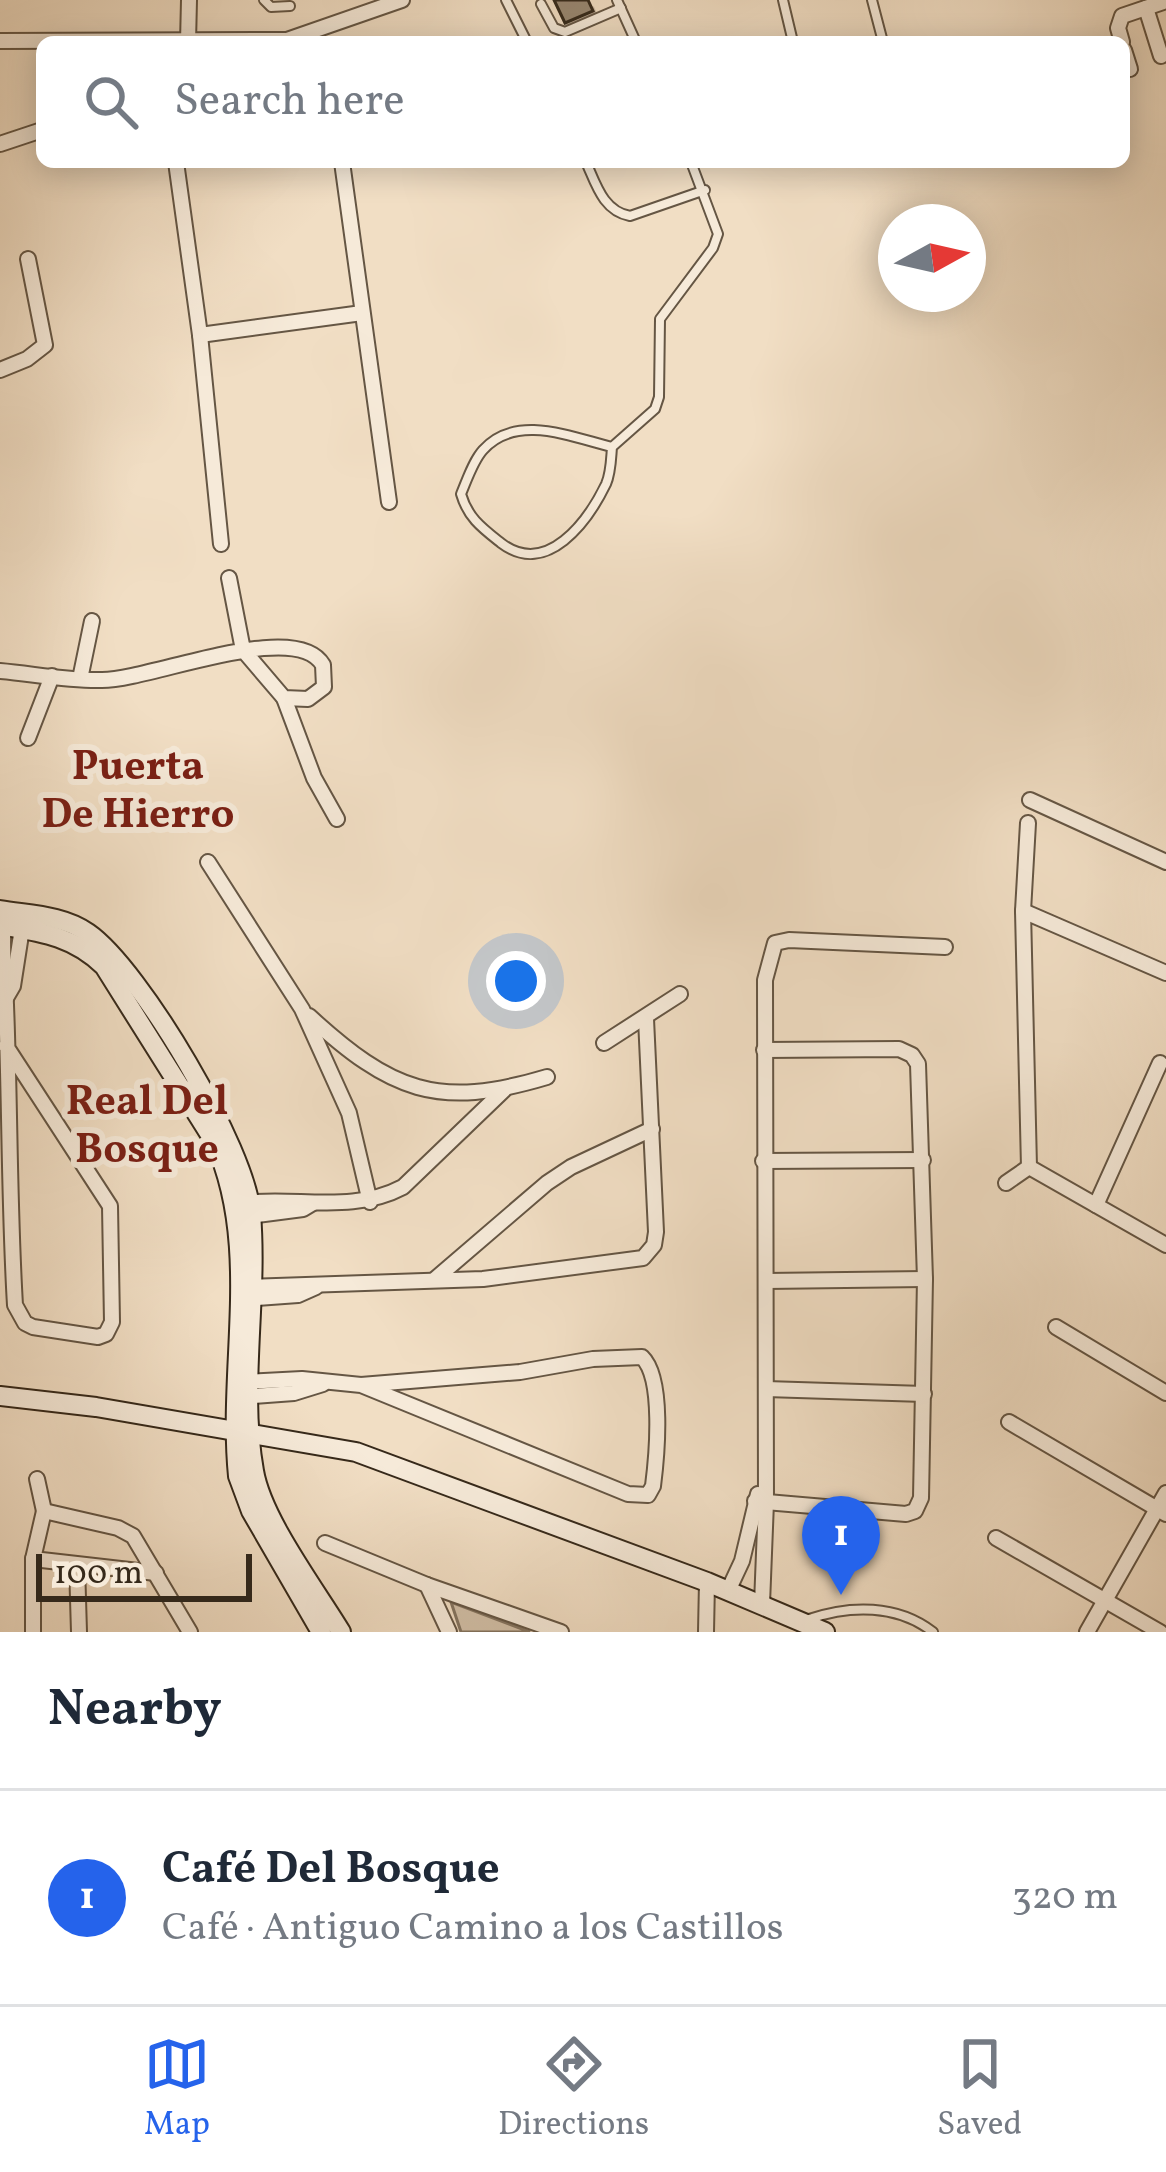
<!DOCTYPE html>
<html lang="en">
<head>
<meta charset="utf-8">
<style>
	:root { --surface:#fff; --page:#f2f2f3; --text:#1f2937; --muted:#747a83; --line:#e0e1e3; --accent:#2563eb }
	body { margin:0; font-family:Vollkorn,serif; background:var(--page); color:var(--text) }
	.compass { position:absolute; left:878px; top:204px; width:108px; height:108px; border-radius:50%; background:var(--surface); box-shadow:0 6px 30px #0003; rotate:82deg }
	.scale { position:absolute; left:36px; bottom:30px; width:216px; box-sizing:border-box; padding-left:12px; border:6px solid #36291a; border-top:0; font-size:33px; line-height:42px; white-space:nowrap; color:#36291a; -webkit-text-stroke:9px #f6ead9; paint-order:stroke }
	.you { position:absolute; left:516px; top:981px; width:42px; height:42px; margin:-30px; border:9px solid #fff; border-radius:50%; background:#1a73e8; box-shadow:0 0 0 18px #1a73e833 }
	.badge { display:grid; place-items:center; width:78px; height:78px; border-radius:50%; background:var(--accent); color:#fff; font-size:39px; font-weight:700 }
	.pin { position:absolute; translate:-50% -99px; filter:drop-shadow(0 3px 6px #0008) }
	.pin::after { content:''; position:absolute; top:63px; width:42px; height:36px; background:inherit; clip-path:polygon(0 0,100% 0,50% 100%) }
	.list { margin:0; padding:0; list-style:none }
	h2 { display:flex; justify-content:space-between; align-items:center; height:156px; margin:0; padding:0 48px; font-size:51px }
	h2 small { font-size:39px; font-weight:400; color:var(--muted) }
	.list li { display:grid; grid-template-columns:78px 1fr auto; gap:36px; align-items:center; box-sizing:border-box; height:216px; padding:0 48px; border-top:3px solid var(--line) }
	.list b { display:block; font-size:45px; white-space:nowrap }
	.list p { margin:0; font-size:39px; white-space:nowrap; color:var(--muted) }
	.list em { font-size:39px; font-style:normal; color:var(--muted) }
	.icon { flex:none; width:66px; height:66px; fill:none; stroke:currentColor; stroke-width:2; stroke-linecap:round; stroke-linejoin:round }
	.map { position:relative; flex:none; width:1166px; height:1632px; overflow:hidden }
	.search { position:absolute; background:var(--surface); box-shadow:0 6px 30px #0003; left:36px; right:36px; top:36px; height:132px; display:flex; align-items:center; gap:30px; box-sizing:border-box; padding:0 42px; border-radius:18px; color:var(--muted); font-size:45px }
	.sheet { height:372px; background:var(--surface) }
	nav { display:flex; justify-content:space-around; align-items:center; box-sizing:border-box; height:168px; border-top:3px solid var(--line); background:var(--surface); font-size:33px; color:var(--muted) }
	nav a { display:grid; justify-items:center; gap:6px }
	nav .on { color:var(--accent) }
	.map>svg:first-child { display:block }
	.green { fill:#d1bfa7; stroke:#847460; stroke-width:3 }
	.building { fill:#978772; stroke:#36291a; stroke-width:3; filter:url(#shadow) }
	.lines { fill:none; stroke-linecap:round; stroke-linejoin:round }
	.lane-casing { stroke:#655644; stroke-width:12 }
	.street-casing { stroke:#655644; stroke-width:18 }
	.secondary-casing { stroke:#36291a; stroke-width:22 }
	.lane { stroke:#f6ead9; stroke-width:8 }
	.street { stroke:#f6ead9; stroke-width:14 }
	.secondary { stroke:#f6ead9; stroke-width:18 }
	.labels { text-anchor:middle; stroke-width:12; stroke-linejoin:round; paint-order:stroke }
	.quarter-label { font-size:42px; font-weight:bold; fill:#7a1f14; stroke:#f6ead9 }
</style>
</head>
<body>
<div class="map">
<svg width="1166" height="1632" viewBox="0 0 1166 1632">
	<defs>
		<filter id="shadow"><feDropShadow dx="4.5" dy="8" stdDeviation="0" flood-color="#0004"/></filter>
	</defs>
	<rect width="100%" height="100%" fill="#f1dec4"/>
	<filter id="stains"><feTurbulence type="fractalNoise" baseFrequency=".00167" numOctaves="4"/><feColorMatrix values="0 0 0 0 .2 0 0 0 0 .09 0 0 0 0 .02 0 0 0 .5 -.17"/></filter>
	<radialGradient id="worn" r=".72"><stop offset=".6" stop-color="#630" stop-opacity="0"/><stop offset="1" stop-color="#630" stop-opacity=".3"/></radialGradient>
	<path class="green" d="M451,1602L530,1632H461Z"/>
	<path class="building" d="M554,0H588L593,11L565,23Z"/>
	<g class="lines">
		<defs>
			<g id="lane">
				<path d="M264,0L271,7L290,6"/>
				<path d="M506,0L527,42"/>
				<path d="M617,0L636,42"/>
				<path d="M783,0L793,42"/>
				<path d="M872,0L883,42"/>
				<path d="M541,4L554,28L565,32L621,8"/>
				<path d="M586,162C596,184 603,211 630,216L705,190"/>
				<path d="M612,447C571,437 516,413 483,450C473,461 467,480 461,494C468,518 482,528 501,543C547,578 588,521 606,484C611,473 611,459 612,447L655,409L659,397L660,319L713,248L718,234L691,162"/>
				<path d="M809,1619C850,1605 897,1604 933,1632"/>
			</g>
			<g id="street">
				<path d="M1146,8L1161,56"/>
				<path d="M0,41L285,40"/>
				<path d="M188,42L189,0"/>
				<path d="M281,42L402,0"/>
				<path d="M1122,42L1118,28L1122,16L1166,1"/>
				<path d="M1124,50L1130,69"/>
				<path d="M0,144L42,130"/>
				<path d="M176,162L200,335L221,544"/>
				<path d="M342,162L389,502"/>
				<path d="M200,335L362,313"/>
				<path d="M0,370L27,359L45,345L28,259"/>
				<path d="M0,671C34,674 68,681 102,680C151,680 296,618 323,665L324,687L308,699L284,698L243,650L229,578"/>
				<path d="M80,679L92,621"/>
				<path d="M284,698L314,778L337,819"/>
				<path d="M28,738L52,676"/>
				<path d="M1030,800L1166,862"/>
				<path d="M1028,823L1023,911L1029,1167"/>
				<path d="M208,862L302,1009L349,1113L370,1202"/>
				<path d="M1023,911L1166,973"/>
				<path d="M4,921C1,951 5,977 6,1005C10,1105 9,1205 15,1305L25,1323L33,1327L98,1337L106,1334L112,1322L110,1206L6,1046"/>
				<path d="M6,998L13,986L23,922"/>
				<path d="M309,1016C391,1091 437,1110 547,1077"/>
				<path d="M604,1043L680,994"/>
				<path d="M763,1161L923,1160"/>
				<path d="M1029,1167L1166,1245"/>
				<path d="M1006,1183L1029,1167"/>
				<path d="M241,1203C297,1196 352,1214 403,1187L504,1090"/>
				<path d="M1096,1205L1160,1063"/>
				<path d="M243,1217L303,1209L313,1203"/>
				<path d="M434,1280L547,1183L571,1167L652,1129"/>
				<path d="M766,1281L925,1279"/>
				<path d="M246,1287L483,1279L643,1258L654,1245L656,1232L646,1019"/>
				<path d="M245,1299L298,1295L316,1287"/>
				<path d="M1056,1327L1166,1393"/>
				<path d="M244,1382L302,1379L361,1385L520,1372L593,1359L642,1357C664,1378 657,1455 653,1486L648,1495L628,1494L361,1385"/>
				<path d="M766,1389L924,1394"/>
				<path d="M240,1397L294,1393L323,1384"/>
				<path d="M1009,1422L1166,1514"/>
				<path d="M37,1479L44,1511"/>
				<path d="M755,1501L906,1514L915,1511L921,1498L925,1279L918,1064L912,1055L899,1049L764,1050"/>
				<path d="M44,1511L118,1528L133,1536L190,1632"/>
				<path d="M996,1538L1160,1632"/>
				<path d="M325,1543L427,1585L561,1632"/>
				<path d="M33,1559L156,1573"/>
				<path d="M77,1565L79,1632"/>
				<path d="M427,1585L449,1632"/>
				<path d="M728,1591L742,1561L758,1494"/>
				<path d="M762,1604L766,1502L765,980L775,943L789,940L945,947"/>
				<path d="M33,1632V1559L44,1511"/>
				<path d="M706,1632L707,1582"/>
				<path d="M1087,1632L1166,1493"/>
			</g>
			<g id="secondary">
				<path d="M0,910C29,915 63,915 88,933C140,969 247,1150 251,1214C258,1299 239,1388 254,1471C262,1519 315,1589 341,1632"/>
				<path d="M0,925C41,932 73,936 104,966L214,1141C262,1246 227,1365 238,1476L251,1511L321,1632"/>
				<path d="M0,1396L96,1407L356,1452L707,1582L825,1632"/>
			</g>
		</defs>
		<use href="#lane" class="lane-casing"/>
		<use href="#street" class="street-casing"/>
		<use href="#secondary" class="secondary-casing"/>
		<use href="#lane" class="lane"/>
		<use href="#street" class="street"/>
		<use href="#secondary" class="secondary"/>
	</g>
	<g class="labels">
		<g class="quarter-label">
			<text x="138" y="779">Puerta<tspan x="138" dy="48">De Hierro</tspan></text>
			<text x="147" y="1114">Real Del<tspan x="147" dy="48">Bosque</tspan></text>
		</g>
	</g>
	<rect width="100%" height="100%" filter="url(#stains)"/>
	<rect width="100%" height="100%" fill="url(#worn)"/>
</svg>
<svg class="compass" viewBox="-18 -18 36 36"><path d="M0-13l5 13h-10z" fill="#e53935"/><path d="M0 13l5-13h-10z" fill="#747a83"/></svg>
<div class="scale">100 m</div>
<div class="you"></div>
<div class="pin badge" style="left:841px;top:1595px">1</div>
<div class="search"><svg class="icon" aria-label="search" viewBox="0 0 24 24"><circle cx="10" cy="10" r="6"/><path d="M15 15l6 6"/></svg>Search here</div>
</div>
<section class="sheet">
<h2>Nearby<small></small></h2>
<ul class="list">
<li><span class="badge">1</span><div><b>Café Del Bosque</b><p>Café · Antiguo Camino a los Castillos</p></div><em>320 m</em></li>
</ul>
</section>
<nav>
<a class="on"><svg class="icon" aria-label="map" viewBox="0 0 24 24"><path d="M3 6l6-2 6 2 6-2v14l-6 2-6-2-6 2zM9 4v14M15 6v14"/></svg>Map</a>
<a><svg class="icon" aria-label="directions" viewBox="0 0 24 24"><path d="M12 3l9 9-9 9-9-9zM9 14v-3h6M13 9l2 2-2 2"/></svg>Directions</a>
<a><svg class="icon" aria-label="saved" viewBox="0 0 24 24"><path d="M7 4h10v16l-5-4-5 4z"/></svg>Saved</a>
</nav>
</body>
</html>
